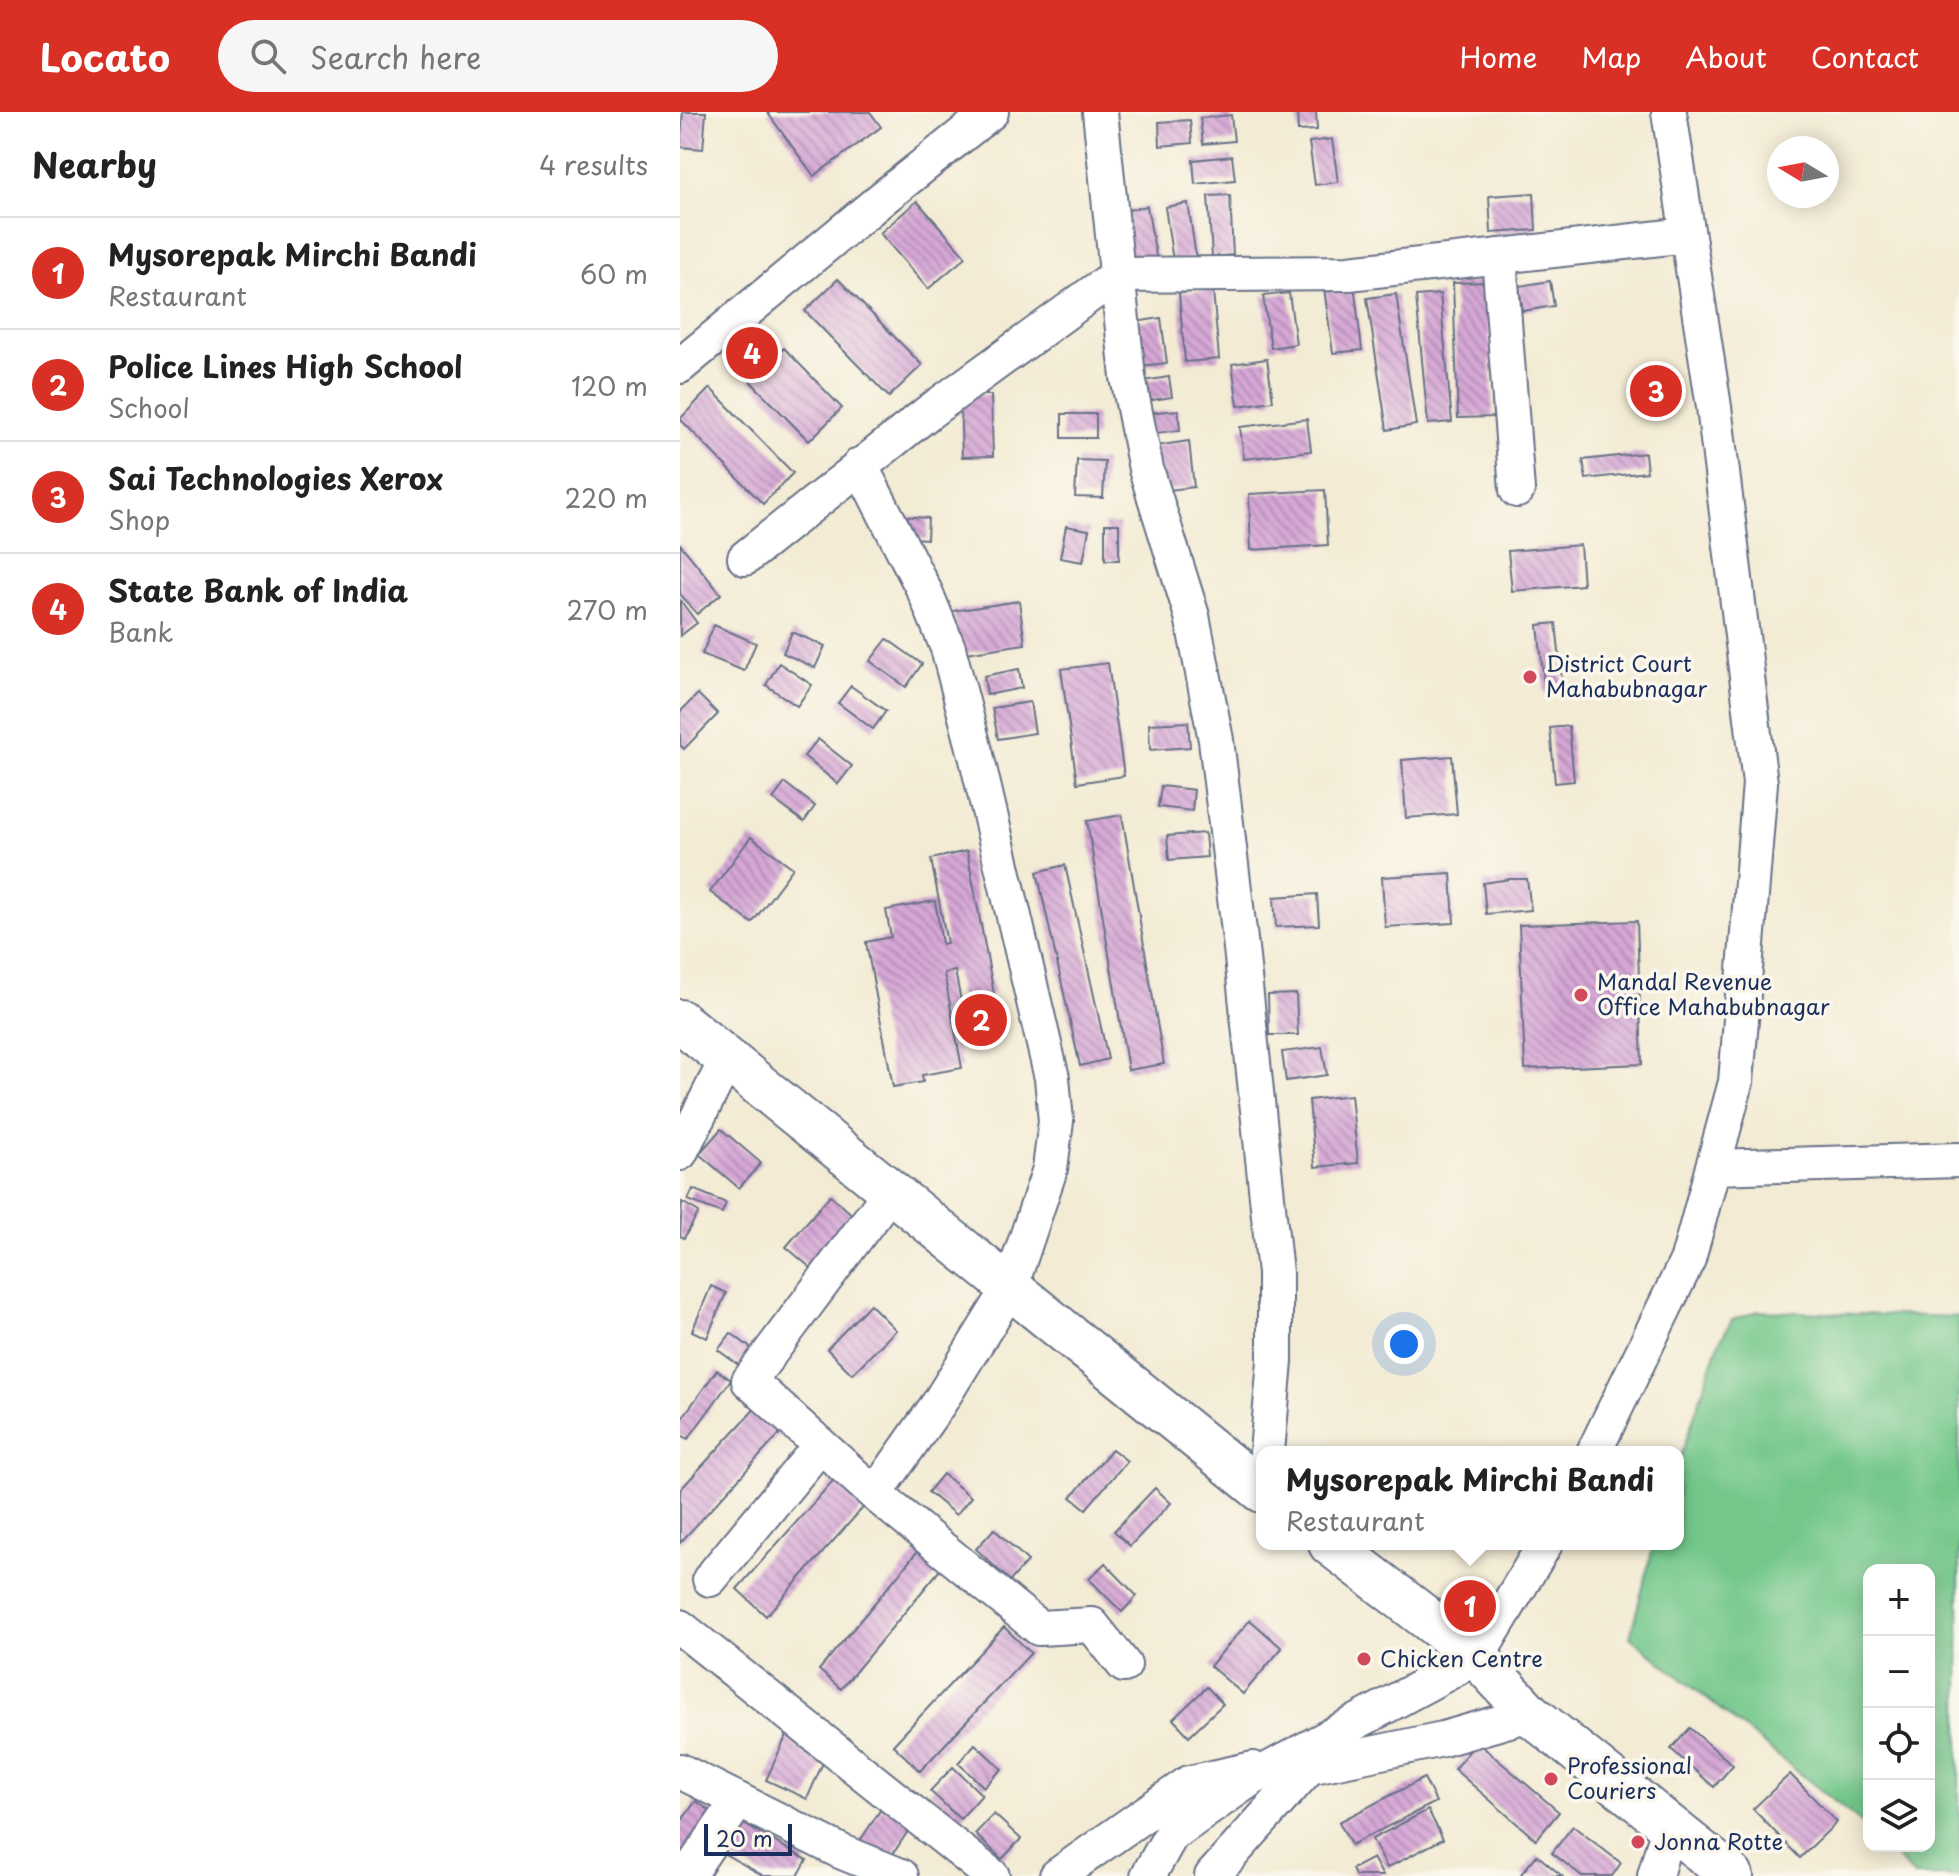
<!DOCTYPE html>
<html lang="en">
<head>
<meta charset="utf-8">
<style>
	:root { --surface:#fff; --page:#f6f6f6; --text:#222; --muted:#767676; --line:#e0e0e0; --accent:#d93025 }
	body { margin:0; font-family:"Playpen Sans",sans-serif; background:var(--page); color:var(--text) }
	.controls { position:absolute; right:24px; bottom:24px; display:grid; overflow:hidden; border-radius:16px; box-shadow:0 4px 20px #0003 }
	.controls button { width:72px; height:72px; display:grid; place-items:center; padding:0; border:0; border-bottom:2px solid var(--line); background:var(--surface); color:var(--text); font:40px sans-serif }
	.compass { position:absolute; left:1087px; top:24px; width:72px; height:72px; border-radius:50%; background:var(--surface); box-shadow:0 4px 20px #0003; rotate:280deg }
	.scale { position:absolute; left:24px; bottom:20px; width:88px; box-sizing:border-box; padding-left:8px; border:4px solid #1b2f5e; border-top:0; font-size:22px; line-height:28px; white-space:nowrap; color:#1b2f5e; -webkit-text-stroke:6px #fbf7ec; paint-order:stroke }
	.you { position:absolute; left:724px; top:1232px; width:28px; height:28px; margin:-20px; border:6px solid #fff; border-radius:50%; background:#1a73e8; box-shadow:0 0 0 12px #1a73e833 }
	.badge { display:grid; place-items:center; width:52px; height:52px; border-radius:50%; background:var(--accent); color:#fff; font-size:26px; font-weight:700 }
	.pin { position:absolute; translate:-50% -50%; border:4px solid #fff; box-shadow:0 2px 8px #0006 }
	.popup { position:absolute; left:576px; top:1334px; width:428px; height:104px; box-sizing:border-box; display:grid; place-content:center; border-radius:16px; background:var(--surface); filter:drop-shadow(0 2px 6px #0005); font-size:26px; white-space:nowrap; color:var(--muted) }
	.popup b { font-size:30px; color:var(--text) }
	.popup::after { content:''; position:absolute; left:50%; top:100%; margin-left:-16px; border:16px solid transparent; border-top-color:var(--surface) }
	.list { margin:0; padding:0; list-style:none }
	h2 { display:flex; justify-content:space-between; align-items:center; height:104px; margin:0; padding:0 32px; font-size:34px }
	h2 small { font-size:26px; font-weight:400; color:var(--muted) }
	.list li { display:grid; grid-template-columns:52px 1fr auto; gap:24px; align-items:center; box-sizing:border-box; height:112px; padding:0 32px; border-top:2px solid var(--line) }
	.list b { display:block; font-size:30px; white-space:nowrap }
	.list p { margin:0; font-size:26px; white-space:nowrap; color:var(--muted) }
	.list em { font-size:26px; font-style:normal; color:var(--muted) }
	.icon { flex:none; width:44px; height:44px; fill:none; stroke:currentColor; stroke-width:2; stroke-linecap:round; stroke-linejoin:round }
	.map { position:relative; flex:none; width:1279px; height:1764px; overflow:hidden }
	header { display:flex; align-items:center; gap:48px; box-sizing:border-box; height:112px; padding:0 40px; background:var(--accent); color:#fff }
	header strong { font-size:38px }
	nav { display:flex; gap:44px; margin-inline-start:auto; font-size:28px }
	.search { width:560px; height:72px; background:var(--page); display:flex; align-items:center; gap:20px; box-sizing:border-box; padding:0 28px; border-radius:44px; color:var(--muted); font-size:30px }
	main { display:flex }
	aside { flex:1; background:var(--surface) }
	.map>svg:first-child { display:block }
	.pitch { fill:#73c78b; stroke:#477b74; stroke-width:2 }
	.building { fill:url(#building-back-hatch) }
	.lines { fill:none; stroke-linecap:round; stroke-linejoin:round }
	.minor-casing { stroke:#677187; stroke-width:38 }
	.major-casing { stroke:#677187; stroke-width:46 }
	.minor { stroke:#fff; stroke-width:34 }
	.major { stroke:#fff; stroke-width:42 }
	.poi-dot { fill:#d1495b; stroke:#fbf7ec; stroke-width:3 }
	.labels { text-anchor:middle; stroke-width:7; stroke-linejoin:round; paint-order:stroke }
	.poi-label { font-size:22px; fill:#1b2f5e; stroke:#fbf7ec; text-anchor:start }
</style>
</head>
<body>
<header>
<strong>Locato</strong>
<div class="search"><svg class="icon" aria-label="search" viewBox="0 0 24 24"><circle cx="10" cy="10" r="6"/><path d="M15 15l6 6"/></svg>Search here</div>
<nav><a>Home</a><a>Map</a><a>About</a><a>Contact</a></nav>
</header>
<main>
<aside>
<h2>Nearby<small>4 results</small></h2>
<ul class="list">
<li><span class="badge">1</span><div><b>Mysorepak Mirchi Bandi</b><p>Restaurant</p></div><em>60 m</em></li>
<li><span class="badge">2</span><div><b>Police Lines High School</b><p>School</p></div><em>120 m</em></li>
<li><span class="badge">3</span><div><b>Sai Technologies Xerox</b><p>Shop</p></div><em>220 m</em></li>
<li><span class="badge">4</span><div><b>State Bank of India</b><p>Bank</p></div><em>270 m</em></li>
</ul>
</aside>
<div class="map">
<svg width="1279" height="1764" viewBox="0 0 1279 1764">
	<defs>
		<pattern id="building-back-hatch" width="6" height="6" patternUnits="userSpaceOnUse" patternTransform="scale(2)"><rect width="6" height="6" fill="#d6a7d5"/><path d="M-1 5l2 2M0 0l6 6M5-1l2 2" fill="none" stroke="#ad88b0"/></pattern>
	</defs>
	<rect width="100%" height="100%" fill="#fbf7ec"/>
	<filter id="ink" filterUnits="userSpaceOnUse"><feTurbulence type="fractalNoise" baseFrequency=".0125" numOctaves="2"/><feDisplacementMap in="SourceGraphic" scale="16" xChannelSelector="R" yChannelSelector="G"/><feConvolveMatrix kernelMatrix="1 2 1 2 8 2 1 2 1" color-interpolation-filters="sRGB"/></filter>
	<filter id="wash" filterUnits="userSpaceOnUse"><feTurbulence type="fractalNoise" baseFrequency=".006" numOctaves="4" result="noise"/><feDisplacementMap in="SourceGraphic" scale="32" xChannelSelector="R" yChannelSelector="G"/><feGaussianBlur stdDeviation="1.8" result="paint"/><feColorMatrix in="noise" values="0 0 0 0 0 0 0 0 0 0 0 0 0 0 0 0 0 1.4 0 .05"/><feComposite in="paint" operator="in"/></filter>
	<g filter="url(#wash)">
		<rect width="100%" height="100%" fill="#f3ebd4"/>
		<path class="pitch" d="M1078,1199L1279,1205V1764H1234L1206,1734H1249V1458H1189V1717L950,1525L974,1432H998V1352L1039,1231L1052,1208Z"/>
		<g id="blocks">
			<g class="building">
				<path d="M3,0H26L23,37L0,35Z"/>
				<path d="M87,0H190L201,15L134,64Z"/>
				<path d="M617,0H636L637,18L618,19Z"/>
				<path d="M551,3L554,29L523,32L520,6Z"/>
				<path d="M510,8L512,31L480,34L479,10Z"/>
				<path d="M652,27L658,70L635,73L629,30Z"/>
				<path d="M552,44L555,68L515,72L513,48Z"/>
				<path d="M854,81L856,118L811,121L809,84Z"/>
				<path d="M550,83L553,143L532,145L528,84Z"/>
				<path d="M237,89L286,145L248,177L200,121Z"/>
				<path d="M508,91L516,145L493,149L485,95Z"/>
				<path d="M467,94L478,155L450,160L439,100Z"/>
				<path d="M158,167L242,253L209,285L125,199Z"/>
				<path d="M870,169L874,194L843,199L839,174Z"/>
				<path d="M807,170L813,305L778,306L773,171Z"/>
				<path d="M674,172L682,238L653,241L644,176Z"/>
				<path d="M533,178L539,247L505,250L499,181Z"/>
				<path d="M609,181L616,232L591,236L583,184Z"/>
				<path d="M716,182L736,313L707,318L687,186Z"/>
				<path d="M760,182L772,310L748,312L736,184Z"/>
				<path d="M481,206L487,251L461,254L455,210Z"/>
				<path d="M104,236L162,296L129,329L70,269Z"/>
				<path d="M587,247L593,289L558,294L552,252Z"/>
				<path d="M489,265L492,285L466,289L463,269Z"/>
				<path d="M30,276L113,361L83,392L0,307Z"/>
				<path d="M280,283H311L313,344L282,345Z"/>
				<path d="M498,298L500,318L469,322L467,301Z"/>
				<rect x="382" y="302" width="34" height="24"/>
				<path d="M627,307L631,339L564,347L560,315Z"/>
				<path d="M509,329L514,375L480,379L475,334Z"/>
				<path d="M965,341L967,360L906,367L903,348Z"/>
				<path d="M397,348L425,349L423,386L395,385Z"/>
				<path d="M645,378L648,433L571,438L569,382Z"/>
				<path d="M222,404L248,406L247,427L220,425Z"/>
				<rect x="425" y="412" width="14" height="36"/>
				<path d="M386,414L409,418L403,450L380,446Z"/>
				<path d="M0,432L41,482L17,502L0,482Z"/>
				<path d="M900,433L903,473L832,479L828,439Z"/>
				<path d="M0,488L17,511L0,524Z"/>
				<path d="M339,489L345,532L279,542L273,499Z"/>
				<path d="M876,511L883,579L865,581L858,513Z"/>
				<path d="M34,513L76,531L64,559L22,542Z"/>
				<path d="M112,520L145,534L135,556L103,541Z"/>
				<path d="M207,527L242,552L226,575L190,549Z"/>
				<path d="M99,551L132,573L117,594L86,573Z"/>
				<path d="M428,551L444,664L397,671L381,557Z"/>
				<path d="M339,557L342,576L307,583L304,564Z"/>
				<path d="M171,574L206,599L193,617L158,591Z"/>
				<path d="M18,582L38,602L4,637L0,633V600Z"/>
				<path d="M350,590L355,621L318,627L312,596Z"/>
				<path d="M508,610L510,635L470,638L469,612Z"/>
				<path d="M889,614L894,669L875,671L870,616Z"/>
				<path d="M138,627L172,654L158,672L124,644Z"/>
				<path d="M772,644L777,702L726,706L722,648Z"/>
				<path d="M105,671L135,694L124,710L93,687Z"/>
				<path d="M481,674L514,678L512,699L478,695Z"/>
				<path d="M442,703L484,952L448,958L407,709Z"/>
				<path d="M525,721L527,745L489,748L487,724Z"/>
				<path d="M71,725L113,756L72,811L30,780Z"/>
				<path d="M287,739L314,882L281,889L275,859L264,861L282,956L242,963L243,970L213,975L186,830L211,825L206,798L255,789L262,832L267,831L251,747Z"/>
				<path d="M385,753L428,947L400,954L357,760Z"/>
				<path d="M771,761L774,811L705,815L702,765Z"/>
				<path d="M830,767H847L851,798L806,802L803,771Z"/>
				<path d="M637,782L639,813L596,815L594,785Z"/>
				<path d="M957,809L962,952L845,957L839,813Z"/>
				<path d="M616,882L618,923H589L588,883Z"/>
				<path d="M642,935L647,963L606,969L602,940Z"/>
				<path d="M671,983L678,1051L635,1055L629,988Z"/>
				<path d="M41,1017L81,1051L59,1076L19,1042Z"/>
				<path d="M13,1077L46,1091L42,1101L8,1088Z"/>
				<path d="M150,1083L175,1105L131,1156L106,1135Z"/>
				<path d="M2,1090L19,1100L4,1126L0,1124Z"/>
				<path d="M31,1174L46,1181L27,1226L12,1219Z"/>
				<path d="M190,1192L216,1218L172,1262L147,1237Z"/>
				<path d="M51,1221L72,1237L60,1254L38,1238Z"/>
				<path d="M37,1258L51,1268L8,1327L0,1322V1309Z"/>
				<path d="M81,1290L107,1314L0,1431V1378Z"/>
				<path d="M432,1337L447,1349L406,1397L391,1385Z"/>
				<path d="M159,1362L189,1389L86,1504L57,1477Z"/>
				<path d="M263,1362L291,1385L276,1403L248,1380Z"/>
				<path d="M475,1376L491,1391L450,1434L434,1419Z"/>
				<path d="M314,1417L348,1449L330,1469L296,1437Z"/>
				<path d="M242,1434L264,1453L161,1577L139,1558Z"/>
				<path d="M425,1451L457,1484L442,1500L409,1467Z"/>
				<path d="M570,1508L602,1536L563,1582L530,1554Z"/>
				<path d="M324,1515L351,1541L240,1659L213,1633Z"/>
				<path d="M527,1575L543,1592L509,1624L493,1607Z"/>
				<path d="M1010,1616L1053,1653L1034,1675L991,1637Z"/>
				<path d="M109,1618L149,1637L127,1687L86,1668Z"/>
				<path d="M797,1630L879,1700L856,1728L774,1657Z"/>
				<path d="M295,1632L322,1657L304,1675L278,1651Z"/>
				<path d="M273,1655L302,1683L280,1707L250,1679Z"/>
				<path d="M1110,1662L1157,1710L1120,1746L1073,1697Z"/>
				<path d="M744,1666L756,1690L671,1733L659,1710Z"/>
				<path d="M16,1689L37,1704L0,1754V1711Z"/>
				<path d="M203,1694L232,1713L205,1754L176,1735Z"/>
				<path d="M748,1698L763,1727L707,1756L692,1727Z"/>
				<path d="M314,1702L341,1727L322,1747L295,1722Z"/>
				<path d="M53,1706L127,1748L118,1764H84L36,1737Z"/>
				<path d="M893,1714L941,1751L932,1764H902L872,1741Z"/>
				<path d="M857,1743L882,1764H843L841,1762Z"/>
				<path d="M693,1746L703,1764H675L672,1757Z"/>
			</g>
		</g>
	</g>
	<g filter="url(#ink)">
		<use href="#blocks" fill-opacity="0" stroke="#677187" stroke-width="2"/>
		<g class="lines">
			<defs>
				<g id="minor">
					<path d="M420,0L448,265L466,357L512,504L536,628L561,836L595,1161V1249L587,1340"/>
					<path d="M819,144L837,378"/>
					<path d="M0,254L204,85L311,0"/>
					<path d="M180,353L246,482L268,536L296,643L372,966L376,1009L370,1057L330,1176L259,1291L195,1382"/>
					<path d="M65,446L249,300L437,163L669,161L1007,123"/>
					<path d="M0,1041L47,947"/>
					<path d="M1033,1055L1279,1048"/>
					<path d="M211,1079L69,1269L195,1382L359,1516L412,1513L444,1553"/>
					<path d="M914,1340L1008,1147L1056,970L1080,671L1034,295L989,0"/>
					<path d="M30,1467L140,1334"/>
					<path d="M0,1515L312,1764"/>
					<path d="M0,1659L160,1739L221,1764"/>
					<path d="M7,1764L58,1689"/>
					<path d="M377,1764L509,1671L573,1657"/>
					<path d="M468,1764L491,1723L569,1668L797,1545L865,1432"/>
					<path d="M532,1764L629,1655L763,1627L850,1602"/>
					<path d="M975,1764L989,1714"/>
				</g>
				<g id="major">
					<path d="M0,909L582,1379"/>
					<path d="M650,1432L797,1545L850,1602L1052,1764"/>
				</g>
			</defs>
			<use href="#minor" class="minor-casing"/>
			<use href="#major" class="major-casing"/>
			<use href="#minor" class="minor"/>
			<use href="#major" class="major"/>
		</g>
	</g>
	<g class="poi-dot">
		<circle cx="850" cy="565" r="8"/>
		<circle cx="901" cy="883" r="8"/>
		<circle cx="684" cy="1547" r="8"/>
		<circle cx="871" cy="1667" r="8"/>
		<circle cx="958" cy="1730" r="8"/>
	</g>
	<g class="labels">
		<g class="poi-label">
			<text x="866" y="560">District Court<tspan x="866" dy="25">Mahabubnagar</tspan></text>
			<text x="917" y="878">Mandal Revenue<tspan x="917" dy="25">Office Mahabubnagar</tspan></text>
			<text x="700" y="1555">Chicken Centre</text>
			<text x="887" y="1662">Professional<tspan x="887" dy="25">Couriers</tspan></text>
			<text x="974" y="1738">Jonna Rotte</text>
		</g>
	</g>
</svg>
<div class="controls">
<button>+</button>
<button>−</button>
<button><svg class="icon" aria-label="locate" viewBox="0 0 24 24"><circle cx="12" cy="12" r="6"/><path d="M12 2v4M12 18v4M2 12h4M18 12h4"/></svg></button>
<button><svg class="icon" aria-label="layers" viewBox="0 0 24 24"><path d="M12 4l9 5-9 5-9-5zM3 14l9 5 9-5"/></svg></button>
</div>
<svg class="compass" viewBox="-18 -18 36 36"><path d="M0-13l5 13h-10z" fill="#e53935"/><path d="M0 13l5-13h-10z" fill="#767676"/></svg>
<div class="scale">20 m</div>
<div class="you"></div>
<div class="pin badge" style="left:790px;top:1494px">1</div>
<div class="popup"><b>Mysorepak Mirchi Bandi</b>Restaurant</div>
<div class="pin badge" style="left:301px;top:908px">2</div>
<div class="pin badge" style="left:976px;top:279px">3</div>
<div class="pin badge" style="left:72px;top:241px">4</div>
</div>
</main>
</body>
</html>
